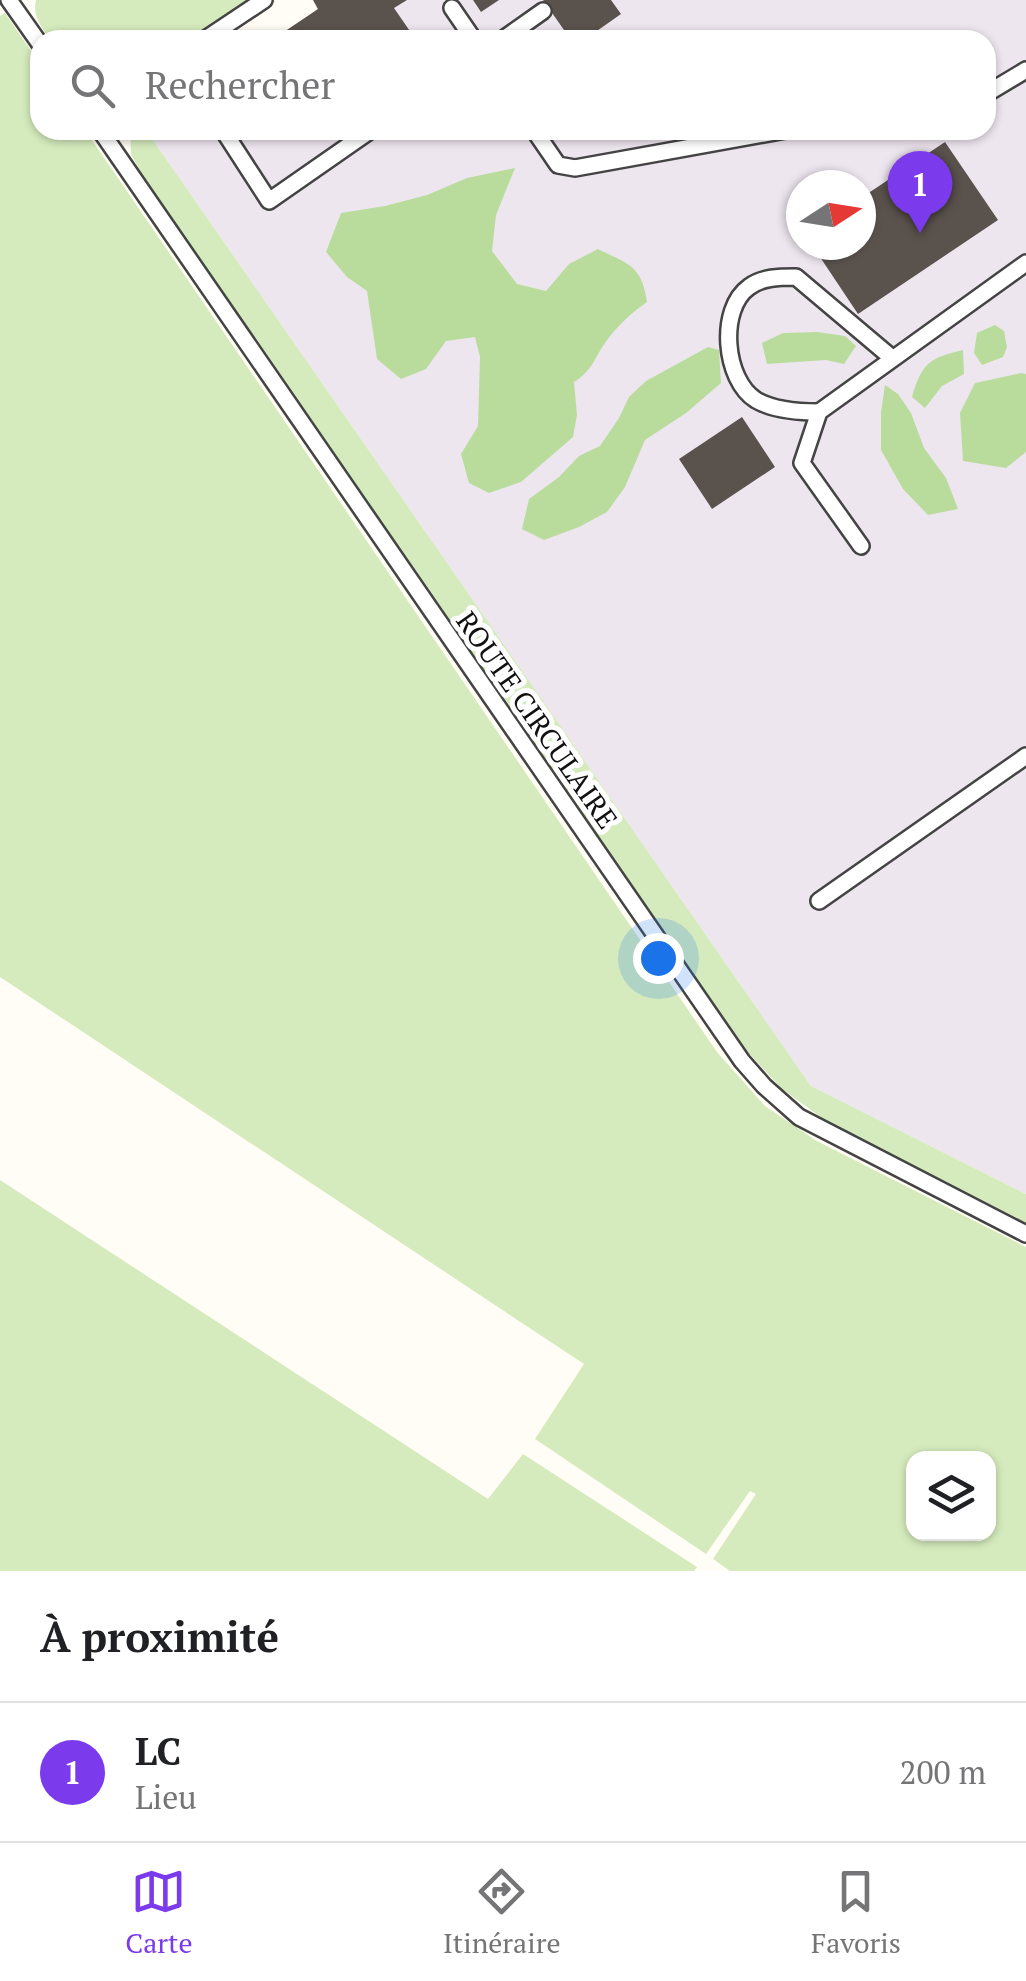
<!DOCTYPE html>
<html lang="fr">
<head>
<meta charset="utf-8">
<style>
	:root { --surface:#fff; --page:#f2f2f2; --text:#202124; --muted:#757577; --line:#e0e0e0; --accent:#7c3aed }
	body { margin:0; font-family:"PT Serif",serif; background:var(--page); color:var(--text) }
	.controls { position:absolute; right:30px; bottom:30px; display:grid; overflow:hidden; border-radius:20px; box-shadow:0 2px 8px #0004 }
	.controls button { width:90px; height:90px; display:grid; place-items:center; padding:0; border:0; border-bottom:2px solid var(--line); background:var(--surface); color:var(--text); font:50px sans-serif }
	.compass { position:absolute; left:786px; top:170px; width:90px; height:90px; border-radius:50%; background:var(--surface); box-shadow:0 2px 8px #0004; rotate:78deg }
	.you { position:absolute; left:658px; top:958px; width:35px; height:35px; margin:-25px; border:8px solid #fff; border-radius:50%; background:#1a73e8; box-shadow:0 0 0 15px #1a73e833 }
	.badge { display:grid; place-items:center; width:65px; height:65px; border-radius:50%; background:var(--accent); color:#fff; font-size:32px; font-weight:700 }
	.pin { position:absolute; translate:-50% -82px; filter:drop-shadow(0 2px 5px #0008) }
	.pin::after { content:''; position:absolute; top:52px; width:35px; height:30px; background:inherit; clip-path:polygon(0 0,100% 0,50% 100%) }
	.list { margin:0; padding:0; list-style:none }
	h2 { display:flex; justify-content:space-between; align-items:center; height:130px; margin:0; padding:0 40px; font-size:42px }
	h2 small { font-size:32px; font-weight:400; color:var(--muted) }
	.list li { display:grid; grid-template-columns:65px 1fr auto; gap:30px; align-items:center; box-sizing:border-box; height:140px; padding:0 40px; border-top:2px solid var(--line) }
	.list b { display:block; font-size:38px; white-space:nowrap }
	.list p { margin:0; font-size:32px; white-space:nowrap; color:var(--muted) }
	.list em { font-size:32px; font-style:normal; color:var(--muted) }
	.icon { flex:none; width:55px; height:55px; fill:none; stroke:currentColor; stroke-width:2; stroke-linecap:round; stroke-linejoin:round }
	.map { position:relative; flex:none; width:1026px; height:1571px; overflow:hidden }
	.search { position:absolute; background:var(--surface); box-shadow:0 2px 8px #0004; left:30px; right:30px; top:30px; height:110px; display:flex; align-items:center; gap:25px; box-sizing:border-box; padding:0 35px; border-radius:30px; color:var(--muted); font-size:38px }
	.sheet { height:270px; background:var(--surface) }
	nav { display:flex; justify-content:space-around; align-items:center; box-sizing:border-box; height:140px; border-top:2px solid var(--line); background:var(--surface); font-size:28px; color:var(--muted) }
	nav a { display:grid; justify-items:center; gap:5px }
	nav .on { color:var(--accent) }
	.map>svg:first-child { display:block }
	.industrial { fill:#eee6ef; fill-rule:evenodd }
	.green { fill:#d5ebbd; fill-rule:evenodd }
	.forest { fill:#b9dc9c }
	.building { fill:#5a524d }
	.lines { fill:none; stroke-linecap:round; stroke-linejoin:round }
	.lane-casing { stroke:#444; stroke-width:20 }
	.lane { stroke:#fff; stroke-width:15 }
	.labels { text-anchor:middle; stroke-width:10; stroke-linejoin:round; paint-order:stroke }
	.street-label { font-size:28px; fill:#111; stroke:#fff }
</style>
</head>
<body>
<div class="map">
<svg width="1026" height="1571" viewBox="0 0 1026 1571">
	<rect width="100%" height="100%" fill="#fffdf5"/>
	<path class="industrial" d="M313,0H1026V1194L811,1086L146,130H986V40H272L317,10ZM801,185H861V245H801Z"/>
	<g class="green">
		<path d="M36,0H253L191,40H51C42,28 32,16 36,0Z"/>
		<path d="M5,13L40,64V130H85L717,1052L765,1106L815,1140L1026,1247V1571H730L713,1559L756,1494L750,1491L706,1554L535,1439L584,1364L0,977V16ZM988,1458V1534H914V1458Z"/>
		<path d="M130,130H146L811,1086L1026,1194V1224L832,1125L782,1089L743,1047L144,179L131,154Z"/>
		<path d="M0,1180L488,1499L523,1454L697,1567L694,1571H0Z"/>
	</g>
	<g class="forest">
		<path d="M515,168L496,215L492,251L517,284L546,291L569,264L598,249C628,264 642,265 647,302C630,314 617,326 605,343C594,359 592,371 574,382L577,415L573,437L521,482L489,493L469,483L461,454L478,426L480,357L475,337L446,341L426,369L401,379L377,359L367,291L347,277L326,252L341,213L385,206L427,195L467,178Z"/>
		<path d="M995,325L1004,331L1007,347L1003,357L982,365L974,353L977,333Z"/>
		<path d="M817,332L845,336L856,346L844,364L826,360L767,364L762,343L783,333Z"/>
		<path d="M708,347L719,350L721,383L686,413L645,440L625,487L607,512L579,527L544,540L522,529L529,499L559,477L579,456L600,446L619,418L629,397L646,381Z"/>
		<path d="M963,350L964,374L942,386L925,408L912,397C922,363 929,358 963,350Z"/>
		<path d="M1021,373L1026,374V452L1006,468L963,461L960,413L975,383Z"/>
		<path d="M885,385L898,394L911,413L924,448L946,478L958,509L928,515L903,489L881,450V412Z"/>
	</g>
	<g class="building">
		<path d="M313,0H407L394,8L416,40H272L318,9Z"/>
		<path d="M473,0H499L481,12Z"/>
		<path d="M543,0H611L621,14L584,40H571Z"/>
		<path d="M945,142L998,220L858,314L812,245H861V198Z"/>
		<path d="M742,417L775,467L712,509L679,459Z"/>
	</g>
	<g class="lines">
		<defs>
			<g id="lane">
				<path d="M9,0L40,44"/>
				<path d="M452,8L474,40"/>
				<path d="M204,40L264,0"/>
				<path d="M502,40L543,11"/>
				<path d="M986,94L1026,70"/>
				<path d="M100,130L742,1061L764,1086L799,1117L1026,1234"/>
				<path d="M223,130L269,201L371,130"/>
				<path d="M534,130L558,165L575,168L786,130"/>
				<path d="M819,412C800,412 773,410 756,400C724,380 718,309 749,287C762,277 780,277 796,277L892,358"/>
				<path d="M861,546L802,463L819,412L1026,263"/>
				<path d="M819,901L1026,756"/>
			</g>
		</defs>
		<use href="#lane" class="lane-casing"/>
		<use href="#lane" class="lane"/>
	</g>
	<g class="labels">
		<g class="street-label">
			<text transform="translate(537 720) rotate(55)" y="10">ROUTE CIRCULAIRE</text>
		</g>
	</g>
</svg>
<div class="controls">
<button><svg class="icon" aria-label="layers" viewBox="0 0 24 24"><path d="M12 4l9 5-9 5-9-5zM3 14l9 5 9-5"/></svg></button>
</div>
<svg class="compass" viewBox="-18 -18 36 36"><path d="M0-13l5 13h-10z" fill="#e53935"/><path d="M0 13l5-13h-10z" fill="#757577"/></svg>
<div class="you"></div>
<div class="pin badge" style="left:920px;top:233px">1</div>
<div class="search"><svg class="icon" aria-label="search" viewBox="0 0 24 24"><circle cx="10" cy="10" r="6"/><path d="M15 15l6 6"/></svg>Rechercher</div>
</div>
<section class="sheet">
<h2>À proximité<small></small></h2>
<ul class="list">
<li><span class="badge">1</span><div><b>LC</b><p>Lieu</p></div><em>200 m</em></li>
</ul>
</section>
<nav>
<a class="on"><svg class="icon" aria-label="map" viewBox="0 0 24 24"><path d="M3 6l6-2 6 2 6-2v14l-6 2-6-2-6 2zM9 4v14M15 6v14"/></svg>Carte</a>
<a><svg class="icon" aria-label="directions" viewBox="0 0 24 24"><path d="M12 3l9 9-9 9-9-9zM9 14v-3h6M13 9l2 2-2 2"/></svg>Itinéraire</a>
<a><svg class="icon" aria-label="saved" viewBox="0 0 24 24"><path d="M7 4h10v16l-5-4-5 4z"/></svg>Favoris</a>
</nav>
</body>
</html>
